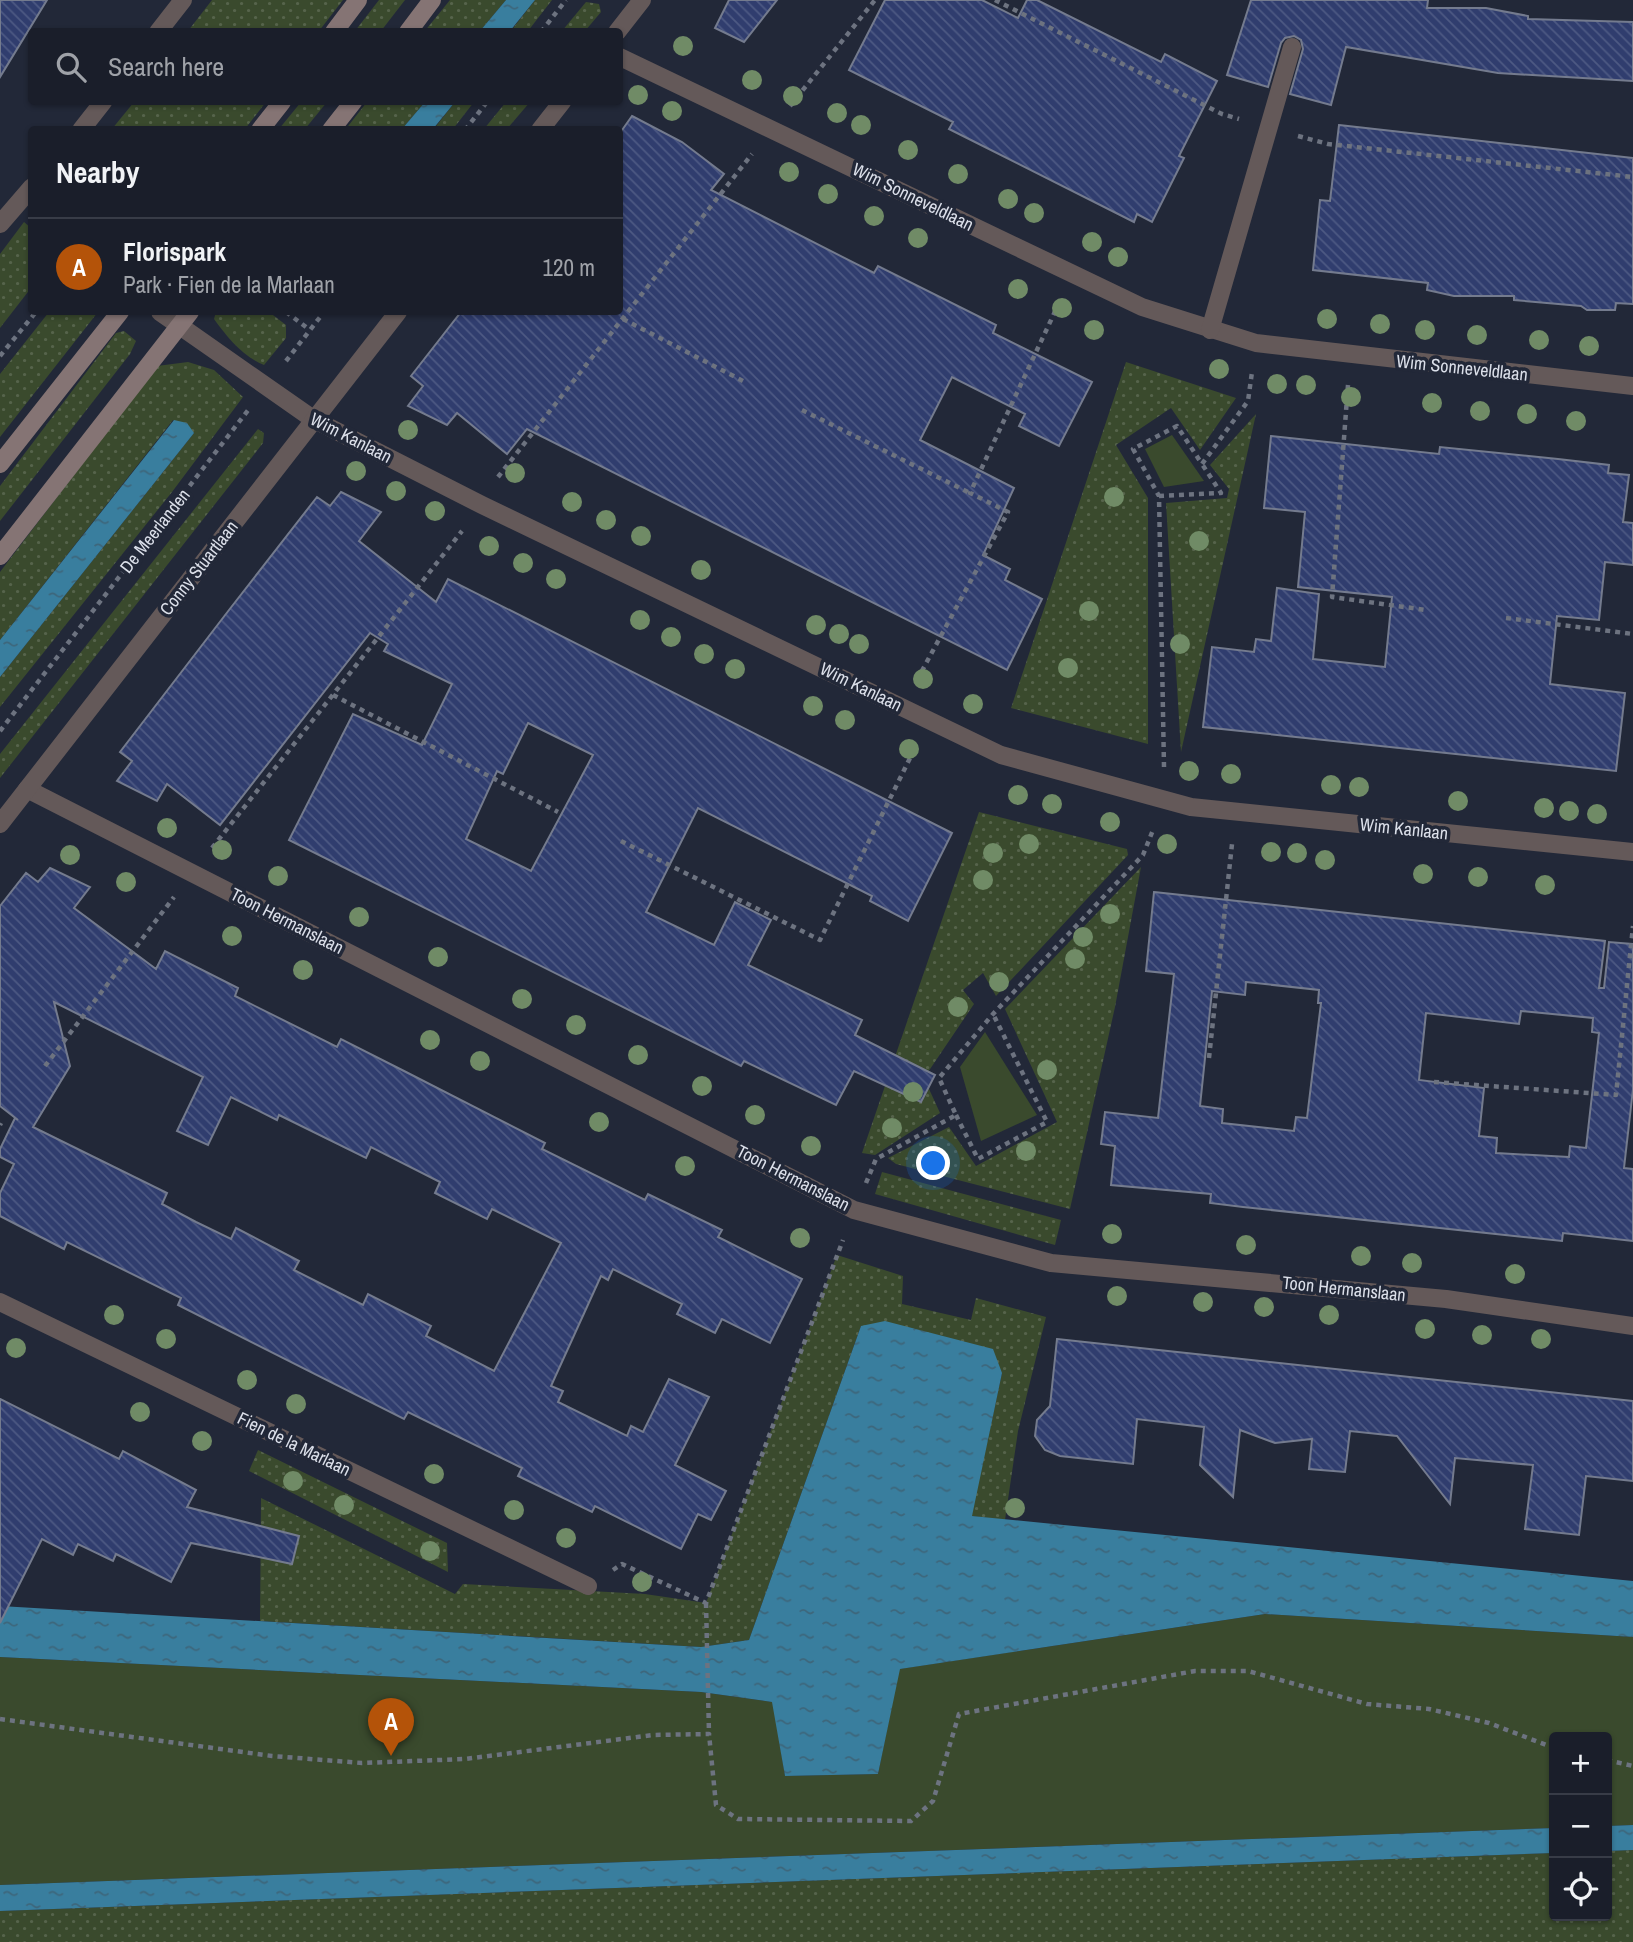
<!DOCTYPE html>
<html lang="en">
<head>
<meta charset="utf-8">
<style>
	:root { --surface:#1a1e2a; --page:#232732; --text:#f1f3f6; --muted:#9fa2a8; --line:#383c47; --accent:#b45309 }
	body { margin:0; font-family:"Archivo Narrow",sans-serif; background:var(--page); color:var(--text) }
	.controls { position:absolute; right:21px; bottom:21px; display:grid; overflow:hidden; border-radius:7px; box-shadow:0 2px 5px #0004 }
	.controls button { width:63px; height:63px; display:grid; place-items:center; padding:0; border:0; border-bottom:2px solid var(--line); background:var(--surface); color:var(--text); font:35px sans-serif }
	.you { position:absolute; left:934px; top:1164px; width:24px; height:24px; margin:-18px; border:5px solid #fff; border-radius:50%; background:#1a73e8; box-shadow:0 0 0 10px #1a73e833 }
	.badge { display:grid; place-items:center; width:46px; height:46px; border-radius:50%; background:var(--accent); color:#fff; font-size:23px; font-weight:700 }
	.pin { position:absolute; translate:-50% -58px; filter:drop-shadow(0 2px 4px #0008) }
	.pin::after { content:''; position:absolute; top:37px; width:24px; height:21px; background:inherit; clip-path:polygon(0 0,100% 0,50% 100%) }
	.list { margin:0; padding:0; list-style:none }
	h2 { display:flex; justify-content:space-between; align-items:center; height:91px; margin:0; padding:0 28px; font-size:30px }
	h2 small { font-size:23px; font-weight:400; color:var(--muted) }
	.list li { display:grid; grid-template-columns:46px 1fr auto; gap:21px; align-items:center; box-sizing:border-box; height:98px; padding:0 28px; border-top:2px solid var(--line) }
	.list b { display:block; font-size:26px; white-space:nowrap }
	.list p { margin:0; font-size:23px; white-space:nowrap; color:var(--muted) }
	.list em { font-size:23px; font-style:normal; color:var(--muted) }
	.icon { flex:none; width:38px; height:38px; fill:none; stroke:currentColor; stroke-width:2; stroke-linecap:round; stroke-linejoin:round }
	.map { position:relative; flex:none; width:1633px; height:1942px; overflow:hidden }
	.search { position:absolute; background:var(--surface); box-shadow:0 2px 5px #0004; left:28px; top:28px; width:595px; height:77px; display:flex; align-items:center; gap:18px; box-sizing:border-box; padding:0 24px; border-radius:7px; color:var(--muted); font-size:26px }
	.panel { position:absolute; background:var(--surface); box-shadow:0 2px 5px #0004; left:28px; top:126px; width:595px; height:189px; border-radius:7px }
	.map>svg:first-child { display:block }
	.grass { fill:url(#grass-dots) }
	.green { fill:#3a4a2d }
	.water { fill:url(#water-ripples) }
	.building { fill:url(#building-back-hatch); stroke:#747b8e; stroke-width:2; fill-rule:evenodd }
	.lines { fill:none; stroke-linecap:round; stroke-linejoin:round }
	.path { stroke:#6d7380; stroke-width:4.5; stroke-dasharray:5 5; stroke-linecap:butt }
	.minor { stroke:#645959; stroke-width:18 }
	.secondary { stroke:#857474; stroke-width:18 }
	.tree { fill:#708b66 }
	.labels { text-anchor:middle; stroke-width:7; stroke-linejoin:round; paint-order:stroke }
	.street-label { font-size:18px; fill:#dbdfe9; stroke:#222838 }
</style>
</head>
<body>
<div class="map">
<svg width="1633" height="1942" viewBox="0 0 1633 1942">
	<defs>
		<pattern id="grass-dots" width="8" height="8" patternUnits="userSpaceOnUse" patternTransform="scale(1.75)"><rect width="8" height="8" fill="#3a4a2d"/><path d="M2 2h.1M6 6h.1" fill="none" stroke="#56644b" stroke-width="1.8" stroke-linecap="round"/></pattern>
		<pattern id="water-ripples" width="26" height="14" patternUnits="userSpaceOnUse" patternTransform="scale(1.75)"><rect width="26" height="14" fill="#397e9e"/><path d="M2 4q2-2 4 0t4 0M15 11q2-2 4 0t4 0" fill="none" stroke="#3d667b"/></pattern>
		<pattern id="building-back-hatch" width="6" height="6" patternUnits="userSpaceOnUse" patternTransform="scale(1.75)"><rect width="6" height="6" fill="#303d6e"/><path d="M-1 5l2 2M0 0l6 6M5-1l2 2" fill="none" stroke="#4d5983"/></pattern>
	</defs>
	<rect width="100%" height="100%" fill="#222838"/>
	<g class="grass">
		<path d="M212,0H343L319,31H188Z"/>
		<path d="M379,0H405L381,31H355Z"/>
		<path d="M450,0H506L480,31L424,32Z"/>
		<path d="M535,0H552L528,31L510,32Z"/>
		<path d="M586,2L599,4L601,12L585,31H562Z"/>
		<path d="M134,102H266L245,129H112Z"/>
		<path d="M301,102H327L305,129H279Z"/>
		<path d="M367,102H425L402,129L345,130Z"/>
		<path d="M455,102H474L453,129L433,130Z"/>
		<path d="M506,102H530L507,129H484Z"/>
		<path d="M24,222L31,228V288L0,328V254Z"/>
		<path d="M49,312H98L0,437V374Z"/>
		<path d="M216,312H269L286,325V338L264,365C243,357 227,337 214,319Z"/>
		<path d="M124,331L136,341L130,354L0,521V486L116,333Z"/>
		<path d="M188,362L214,370L243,397L172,492L0,707V677L194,433L173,420L0,640V572L157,366Z"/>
		<path d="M1126,362L1236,398L1200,450L1171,408L1116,445L1148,498V744L1011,708Z"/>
		<path d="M1256,414L1181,752L1166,503L1227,498L1229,489L1210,465Z"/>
		<path d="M258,429L264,433L263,443L0,778V754Z"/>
		<path d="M979,812L1127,849L1128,855L996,996L983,973L963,990L974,1004L924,1078L940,1113L875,1155L862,1153Z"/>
		<path d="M1141,867L1115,1007L1070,1209L896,1164L888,1158L949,1127L976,1166L1057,1122L1005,1009Z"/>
		<path d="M882,1172L1061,1220L1055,1245L875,1194Z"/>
		<path d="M837,1255L903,1276L902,1304L971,1320L976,1298L1046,1317L1018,1431L1005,1520L971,1516L1002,1373L861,1326L749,1640L701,1647L260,1621L261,1498L455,1594L463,1584L645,1594L706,1603Z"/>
		<path d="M258,1450L447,1543L448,1572L249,1471Z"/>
		<path d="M1633,1850V1942H0V1911L1554,1853V1916H1607V1851Z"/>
	</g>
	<g class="green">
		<path d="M1172,435L1204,481L1164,487L1145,449Z"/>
		<path d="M985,1032L1037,1115L981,1141L960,1067Z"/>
		<path d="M1265,1614L1633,1637V1825L1607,1826V1737H1554V1828L0,1885V1657L701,1692L773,1702L785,1776L878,1774L899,1669Z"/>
	</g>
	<g class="water">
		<path d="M506,0H535L510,31H480Z"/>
		<path d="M425,102H455L433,129H402Z"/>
		<path d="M174,420L187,423L194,433L0,677V640Z"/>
		<path d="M885,1321L993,1349L1002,1373L972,1516L1633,1581V1637L1265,1614L900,1669L878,1774L785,1776L772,1702L701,1692L0,1657V1606L701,1647L749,1640L861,1326Z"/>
		<path d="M1633,1825V1850L1607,1851V1826Z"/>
		<path d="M1554,1828V1853L0,1911V1885Z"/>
	</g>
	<g class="building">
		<path d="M0,0H47L0,77Z"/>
		<path d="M729,0H777L744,42L715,28Z"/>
		<path d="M885,0H982L1018,18L1027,0H1037L1161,62L1165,54L1217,81L1179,156L1184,158L1152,222L1137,214L1134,222L967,138L949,129L953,122L849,70Z"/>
		<path d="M1251,0H1428L1427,8H1486L1528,16V19L1633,22V81L1498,73L1346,47L1331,105L1290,94L1303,49L1301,40L1294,36L1285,38L1281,43L1268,87L1227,75Z"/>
		<path d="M632,116L682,142L724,174L711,190L874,273L878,266L996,325L993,333L1092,382L1059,446L1019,426L1025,414L952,377L920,440L1014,488L983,555L1010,569L1005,580L1042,599L1007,670L527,429L507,454L457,413L447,425L408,406L423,386L411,376L461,312H620V133Z"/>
		<path d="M1339,125L1633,158V304L1616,303L1615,310H1587L1581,306L1514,300V296H1454L1427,290L1428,283L1313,270L1320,200L1330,201Z"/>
		<path d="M1271,436L1439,454L1440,447L1558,459L1609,465L1608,473L1629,475L1623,522L1633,523V565L1605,562L1599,620L1557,616L1550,684L1625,693L1616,771L1203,727L1212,647L1254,652L1256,639L1271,641L1277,588L1319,594L1313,659L1385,667L1392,597L1298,587L1305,512L1264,508Z"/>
		<path d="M341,492L381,512L359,541L436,602L448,579L952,833L908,921L870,901L872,896L698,808L646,912L714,945L735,902L771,920L748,965L862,1020L855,1035L935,1075L921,1102L854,1071L836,1105L744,1061L741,1066L289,840L353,714L422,745L452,684L384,651L388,644L370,633L220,825L167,784L157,801L117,781L132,761L120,752L229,610L317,497L330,506ZM528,723L593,755L531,871L466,839L497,771L503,774Z"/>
		<path d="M50,868L90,887L74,908L156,969L165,951L238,988L235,996L337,1047L341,1039L406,1072L545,1143L542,1149L645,1200L648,1194L722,1230L718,1237L802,1279L770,1343L722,1319L715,1333L677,1314L682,1304L613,1269L608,1280L601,1276L551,1386L563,1391L558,1402L627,1436L631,1426L643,1432L669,1379L709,1397L675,1465L726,1491L711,1520L698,1514L681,1549L595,1506L592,1512L518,1476L522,1468L408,1412L404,1419L178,1305L181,1298L67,1242L64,1249L0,1216V1193L14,1164L0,1157V1149L15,1118L18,1120L0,1106V906L26,873L38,882ZM54,1002L203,1077L177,1131L208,1145L231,1097L277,1120L279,1115L366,1158L371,1147L440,1182L435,1193L487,1219L492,1209L561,1243L494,1371L426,1336L431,1326L368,1294L363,1305L294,1270L299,1261L236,1228L231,1239L196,1222L162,1204L167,1193L33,1127L70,1066Z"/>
		<path d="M1154,892L1605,941L1599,988H1604L1609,942L1633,944V1089L1624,1168L1633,1169V1241L1563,1233L1562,1241L1243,1207L1210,1203L1211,1194L1111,1185L1115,1146L1101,1144L1105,1112L1158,1118L1174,974L1146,971ZM1246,982L1319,990L1318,1003H1321L1307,1118L1296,1117L1294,1131L1222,1123L1223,1109L1200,1106L1212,991L1245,995ZM1521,1011L1593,1018L1592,1032L1599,1033L1586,1148L1570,1146L1569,1157L1496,1153L1497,1138L1479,1136L1484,1088L1419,1080L1426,1013L1519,1024Z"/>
		<path d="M1057,1339L1633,1401V1481L1586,1476L1579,1535L1525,1529L1533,1465L1455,1458L1450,1504L1397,1436L1350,1431L1345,1472L1309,1469L1312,1439L1275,1443L1240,1430L1233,1497L1200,1465L1204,1427L1137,1419L1133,1464L1060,1456L1045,1450L1035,1436L1037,1420L1050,1406Z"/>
		<path d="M0,1399L119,1459L123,1451L196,1490L187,1507L299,1536L292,1564L191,1543L171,1582L116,1554L113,1561L78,1544L73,1555L42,1539L0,1623Z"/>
	</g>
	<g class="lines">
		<g class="path">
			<path d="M995,0L1222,114L1239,119"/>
			<path d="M541,32L566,0"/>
			<path d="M790,106L875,0"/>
			<path d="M465,130L487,102"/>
			<path d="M1298,136L1328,144L1633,177"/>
			<path d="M286,312L310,330"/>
			<path d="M623,319L745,382"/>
			<path d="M0,356L36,312"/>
			<path d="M286,361L324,312"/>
			<path d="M1348,385L1332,597L1426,610"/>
			<path d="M802,410L970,493"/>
			<path d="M498,477L752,154"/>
			<path d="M1159,496L1221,493L1202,464"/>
			<path d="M1506,618L1633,634"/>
			<path d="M917,680L1008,512L970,493L1059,303"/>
			<path d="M333,695L558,812"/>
			<path d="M0,731L249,409"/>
			<path d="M1164,767L1159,496L1133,449L1177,426L1202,464L1248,401L1252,372"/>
			<path d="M621,841L820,940L915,748"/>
			<path d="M212,848L462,531"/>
			<path d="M1209,1058L1232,844"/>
			<path d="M45,1066L174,897"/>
			<path d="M1434,1082L1616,1095L1633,926"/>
			<path d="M956,1115L978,1159L1047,1122L993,1014"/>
			<path d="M0,1125L1,1123"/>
			<path d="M866,1183L876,1159L956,1115L939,1078L993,1014L1143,855L1153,830"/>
			<path d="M613,1570L622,1564L706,1603L843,1240"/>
			<path d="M706,1603L709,1734"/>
			<path d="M0,1719L272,1756L362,1763L465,1759L653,1735L709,1734L716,1805L738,1819L911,1821L933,1801L959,1714L1195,1671H1248L1367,1704L1429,1709L1489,1723L1554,1748"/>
			<path d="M1607,1760L1633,1766"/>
		</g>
		<g class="minor">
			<path d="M158,32L183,0"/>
			<path d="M617,32L642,0"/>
			<path d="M620,57L1142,307L1256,343L1633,386"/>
			<path d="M81,130L103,102"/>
			<path d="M540,130L562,102"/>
			<path d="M0,224L32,187"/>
			<path d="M160,312L313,419L482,505L1001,755L1191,807L1633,852"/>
			<path d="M1210,330L1292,47"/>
			<path d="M27,789L854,1210L1051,1263L1446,1299L1633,1326"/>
			<path d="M0,824L398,312"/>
			<path d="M0,1302L588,1586"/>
		</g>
		<g class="secondary">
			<path d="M334,32L358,0"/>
			<path d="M408,32L432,0"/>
			<path d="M260,130L282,102"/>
			<path d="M331,130L353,102"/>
			<path d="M0,464L120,312"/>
			<path d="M0,556L190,312"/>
		</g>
	</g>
	<g class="tree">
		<circle cx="683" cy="46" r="10"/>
		<circle cx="752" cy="80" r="10"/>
		<circle cx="638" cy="95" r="10"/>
		<circle cx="793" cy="96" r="10"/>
		<circle cx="672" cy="111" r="10"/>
		<circle cx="837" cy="113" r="10"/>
		<circle cx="861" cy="125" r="10"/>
		<circle cx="908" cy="150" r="10"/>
		<circle cx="789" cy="172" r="10"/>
		<circle cx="958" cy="174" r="10"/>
		<circle cx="828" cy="194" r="10"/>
		<circle cx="1008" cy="199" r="10"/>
		<circle cx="1034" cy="213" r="10"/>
		<circle cx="874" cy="216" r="10"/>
		<circle cx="918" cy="238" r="10"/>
		<circle cx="1092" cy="242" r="10"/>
		<circle cx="1118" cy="257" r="10"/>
		<circle cx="1018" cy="289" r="10"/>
		<circle cx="1062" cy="308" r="10"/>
		<circle cx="1327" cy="319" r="10"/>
		<circle cx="1380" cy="324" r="10"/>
		<circle cx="1094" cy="330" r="10"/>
		<circle cx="1425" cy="330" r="10"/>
		<circle cx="1477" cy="335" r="10"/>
		<circle cx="1539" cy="340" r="10"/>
		<circle cx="1589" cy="346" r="10"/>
		<circle cx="1219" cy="369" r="10"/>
		<circle cx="1277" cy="384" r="10"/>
		<circle cx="1306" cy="385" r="10"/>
		<circle cx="1351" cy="397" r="10"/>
		<circle cx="1432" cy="403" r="10"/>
		<circle cx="1480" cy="411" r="10"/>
		<circle cx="1527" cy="414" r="10"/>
		<circle cx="1576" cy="421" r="10"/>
		<circle cx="408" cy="430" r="10"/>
		<circle cx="356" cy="471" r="10"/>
		<circle cx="515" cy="473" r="10"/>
		<circle cx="396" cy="491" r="10"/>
		<circle cx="1114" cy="497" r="10"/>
		<circle cx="572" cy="502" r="10"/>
		<circle cx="435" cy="511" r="10"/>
		<circle cx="606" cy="520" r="10"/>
		<circle cx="641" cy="536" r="10"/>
		<circle cx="1199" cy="541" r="10"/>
		<circle cx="489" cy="546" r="10"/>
		<circle cx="523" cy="563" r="10"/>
		<circle cx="701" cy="570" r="10"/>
		<circle cx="556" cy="579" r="10"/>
		<circle cx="1089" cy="611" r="10"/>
		<circle cx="640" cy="620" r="10"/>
		<circle cx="816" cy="625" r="10"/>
		<circle cx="839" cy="634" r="10"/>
		<circle cx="671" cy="637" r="10"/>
		<circle cx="859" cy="644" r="10"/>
		<circle cx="1180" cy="644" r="10"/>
		<circle cx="704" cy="654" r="10"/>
		<circle cx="1068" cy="668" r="10"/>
		<circle cx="735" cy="669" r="10"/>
		<circle cx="923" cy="679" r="10"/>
		<circle cx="973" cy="704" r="10"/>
		<circle cx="813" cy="706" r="10"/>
		<circle cx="845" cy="720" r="10"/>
		<circle cx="909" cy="749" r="10"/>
		<circle cx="1189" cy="771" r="10"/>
		<circle cx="1231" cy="774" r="10"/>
		<circle cx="1331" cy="785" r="10"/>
		<circle cx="1359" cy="787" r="10"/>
		<circle cx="1018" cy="795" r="10"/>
		<circle cx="1458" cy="801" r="10"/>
		<circle cx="1052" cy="804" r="10"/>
		<circle cx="1544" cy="808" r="10"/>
		<circle cx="1569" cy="811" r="10"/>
		<circle cx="1597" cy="814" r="10"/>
		<circle cx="1110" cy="822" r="10"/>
		<circle cx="167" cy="828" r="10"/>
		<circle cx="1029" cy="844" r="10"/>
		<circle cx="1167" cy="844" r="10"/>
		<circle cx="222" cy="850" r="10"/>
		<circle cx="1271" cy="852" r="10"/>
		<circle cx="993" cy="853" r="10"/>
		<circle cx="1297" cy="853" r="10"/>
		<circle cx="70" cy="855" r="10"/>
		<circle cx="1325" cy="860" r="10"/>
		<circle cx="1423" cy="874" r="10"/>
		<circle cx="278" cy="876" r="10"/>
		<circle cx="1478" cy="877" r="10"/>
		<circle cx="983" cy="880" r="10"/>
		<circle cx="126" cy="882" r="10"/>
		<circle cx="1545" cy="885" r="10"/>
		<circle cx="1110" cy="914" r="10"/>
		<circle cx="359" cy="917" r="10"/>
		<circle cx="232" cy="936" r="10"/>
		<circle cx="1083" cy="937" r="10"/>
		<circle cx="438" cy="957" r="10"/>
		<circle cx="1075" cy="959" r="10"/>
		<circle cx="303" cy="970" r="10"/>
		<circle cx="999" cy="982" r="10"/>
		<circle cx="522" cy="999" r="10"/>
		<circle cx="958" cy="1007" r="10"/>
		<circle cx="576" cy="1025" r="10"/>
		<circle cx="430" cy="1040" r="10"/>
		<circle cx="638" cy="1055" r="10"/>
		<circle cx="480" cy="1061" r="10"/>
		<circle cx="1047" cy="1070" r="10"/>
		<circle cx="702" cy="1086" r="10"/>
		<circle cx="913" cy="1092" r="10"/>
		<circle cx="755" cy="1115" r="10"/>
		<circle cx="599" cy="1122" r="10"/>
		<circle cx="892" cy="1128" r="10"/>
		<circle cx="811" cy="1146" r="10"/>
		<circle cx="1026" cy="1151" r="10"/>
		<circle cx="685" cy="1166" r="10"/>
		<circle cx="1112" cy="1234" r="10"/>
		<circle cx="800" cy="1238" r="10"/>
		<circle cx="1246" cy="1245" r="10"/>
		<circle cx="1361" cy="1256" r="10"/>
		<circle cx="1412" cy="1263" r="10"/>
		<circle cx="1515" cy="1274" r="10"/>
		<circle cx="1117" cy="1296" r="10"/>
		<circle cx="1203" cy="1302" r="10"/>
		<circle cx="1264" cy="1307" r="10"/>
		<circle cx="114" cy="1315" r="10"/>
		<circle cx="1329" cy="1315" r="10"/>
		<circle cx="1425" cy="1329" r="10"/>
		<circle cx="1482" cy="1335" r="10"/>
		<circle cx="166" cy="1339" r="10"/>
		<circle cx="1541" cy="1339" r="10"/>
		<circle cx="16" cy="1348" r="10"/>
		<circle cx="247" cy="1380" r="10"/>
		<circle cx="296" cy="1404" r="10"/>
		<circle cx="140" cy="1412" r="10"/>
		<circle cx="202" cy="1441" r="10"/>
		<circle cx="434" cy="1474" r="10"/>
		<circle cx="293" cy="1481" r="10"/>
		<circle cx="344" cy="1505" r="10"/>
		<circle cx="1015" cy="1508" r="10"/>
		<circle cx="514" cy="1510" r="10"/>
		<circle cx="566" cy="1538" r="10"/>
		<circle cx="430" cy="1551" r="10"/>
		<circle cx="642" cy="1582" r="10"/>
	</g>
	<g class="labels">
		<g class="street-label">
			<text transform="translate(913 197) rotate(26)" y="6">Wim Sonneveldlaan</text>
			<text transform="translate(1462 368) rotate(6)" y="6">Wim Sonneveldlaan</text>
			<text transform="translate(351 438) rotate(27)" y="6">Wim Kanlaan</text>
			<text transform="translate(155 531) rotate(-52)" y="6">De Meerlanden</text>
			<text transform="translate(199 568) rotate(-52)" y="6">Conny Stuartlaan</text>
			<text transform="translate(861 687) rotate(26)" y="6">Wim Kanlaan</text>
			<text transform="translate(1404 829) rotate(6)" y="6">Wim Kanlaan</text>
			<text transform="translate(287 921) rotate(27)" y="6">Toon Hermanslaan</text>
			<text transform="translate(793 1178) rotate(27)" y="6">Toon Hermanslaan</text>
			<text transform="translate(1344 1289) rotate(6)" y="6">Toon Hermanslaan</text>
			<text transform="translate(294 1444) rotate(26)" y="6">Fien de la Marlaan</text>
		</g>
	</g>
</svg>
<div class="controls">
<button>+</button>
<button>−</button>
<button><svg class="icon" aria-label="locate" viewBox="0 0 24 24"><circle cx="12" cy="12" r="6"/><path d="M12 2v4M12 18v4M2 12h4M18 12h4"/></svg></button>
</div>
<div class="you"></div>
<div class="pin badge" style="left:391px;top:1756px">A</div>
<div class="search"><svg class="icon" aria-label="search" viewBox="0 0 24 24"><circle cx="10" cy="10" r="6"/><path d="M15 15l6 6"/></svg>Search here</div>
<section class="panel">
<h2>Nearby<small></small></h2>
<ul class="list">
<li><span class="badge">A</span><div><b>Florispark</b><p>Park · Fien de la Marlaan</p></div><em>120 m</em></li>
</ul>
</section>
</div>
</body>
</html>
